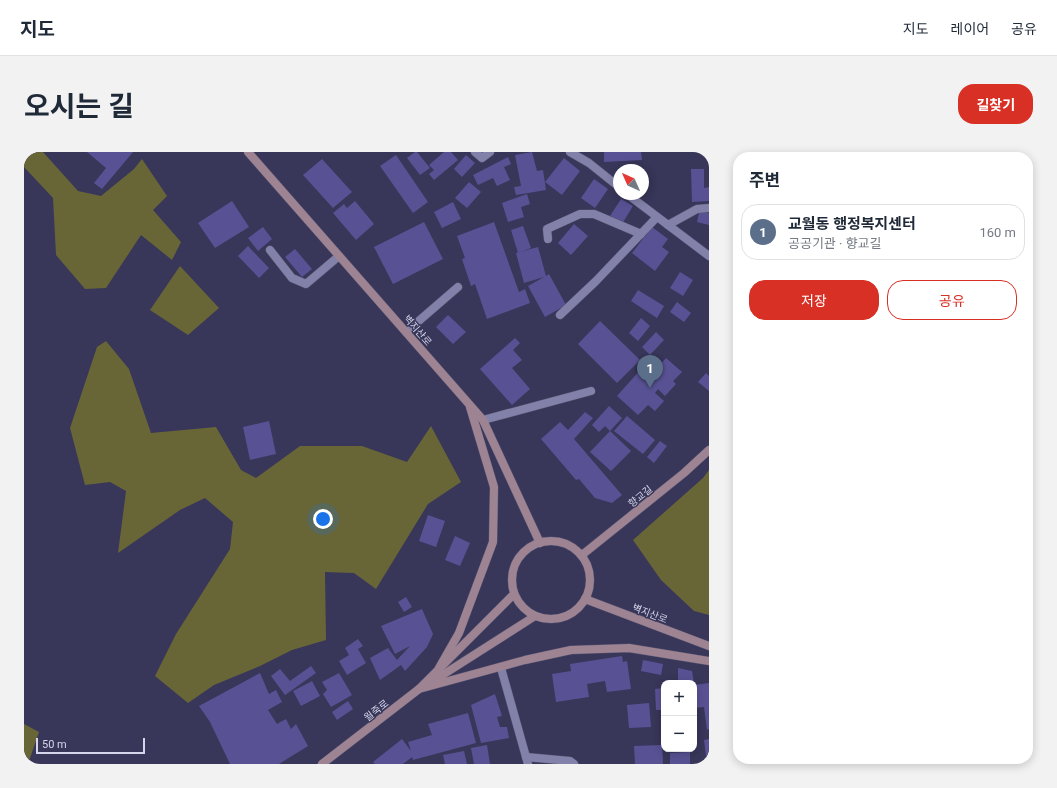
<!DOCTYPE html>
<html lang="ko">
<head>
<meta charset="utf-8">
<style>
	:root { --surface:#fff; --page:#f2f2f3; --text:#1f2937; --muted:#747a83; --line:#e0e1e3; --accent:#d93025 }
	body { margin:0; font-family:Roboto,"Noto Sans KR",sans-serif; background:var(--page); color:var(--text) }
	.controls { position:absolute; right:12px; bottom:12px; display:grid; overflow:hidden; border-radius:8px; box-shadow:0 2px 10px #0003 }
	.controls button { width:36px; height:36px; display:grid; place-items:center; padding:0; border:0; border-bottom:1px solid var(--line); background:var(--surface); color:var(--text); font:20px sans-serif }
	.compass { position:absolute; left:589px; top:12px; width:36px; height:36px; border-radius:50%; background:var(--surface); box-shadow:0 2px 10px #0003; rotate:315deg }
	.scale { position:absolute; left:12px; bottom:10px; width:109px; box-sizing:border-box; padding-left:4px; border:2px solid #d5d5eb; border-top:0; font-size:11px; line-height:14px; white-space:nowrap; color:#d5d5eb; -webkit-text-stroke:3px #383659; paint-order:stroke }
	.you { position:absolute; left:299px; top:367px; width:14px; height:14px; margin:-10px; border:3px solid #fff; border-radius:50%; background:#1a73e8; box-shadow:0 0 0 6px #1a73e833 }
	.badge { display:grid; place-items:center; width:26px; height:26px; border-radius:50%; background:var(--accent); color:#fff; font-size:13px; font-weight:700 }
	.pin { position:absolute; translate:-50% -33px; filter:drop-shadow(0 1px 2px #0008) }
	.pin::after { content:''; position:absolute; top:21px; width:14px; height:12px; background:inherit; clip-path:polygon(0 0,100% 0,50% 100%) }
	.list { margin:0; padding:0; list-style:none }
	h2 { display:flex; justify-content:space-between; align-items:center; height:52px; margin:0; padding:0 16px; font-size:17px }
	h2 small { font-size:13px; font-weight:400; color:var(--muted) }
	.list li { display:grid; grid-template-columns:26px 1fr auto; gap:12px; align-items:center; box-sizing:border-box; height:56px; margin:0 8px 8px; padding:0 8px; border:1px solid var(--line); border-radius:16px }
	.list b { display:block; font-size:15px; white-space:nowrap }
	.list p { margin:0; font-size:13px; white-space:nowrap; color:var(--muted) }
	.list em { font-size:13px; font-style:normal; color:var(--muted) }
	.actions { display:flex; gap:8px; padding:12px 16px }
	.actions a { flex:1; padding:9px 0; border:1px solid var(--accent); border-radius:16px; text-align:center; font-size:14px; color:var(--accent) }
	.actions .main { background:var(--accent); color:#fff }
	.map { position:relative; flex:none; width:685px; height:612px; overflow:hidden; border-radius:16px }
	header { display:flex; align-items:center; gap:24px; box-sizing:border-box; height:56px; padding:0 20px; background:var(--surface); border-bottom:1px solid var(--line) }
	header strong { font-size:19px }
	nav { display:flex; gap:22px; margin-inline-start:auto; font-size:14px }
	.intro { display:flex; align-items:center; justify-content:space-between; box-sizing:border-box; height:96px; padding:0 24px }
	h1 { margin:0; font-size:28px }
	.button { padding:10px 18px; border-radius:16px; background:var(--accent); color:#fff; font-size:14px; font-weight:700 }
	main { display:flex; gap:24px; padding:0 24px }
	aside { flex:1; background:var(--surface); border-radius:16px; box-shadow:0 2px 10px #0003 }
	.map>svg:first-child { display:block }
	.green { fill:#686637 }
	.building { fill:#585294 }
	.lines { fill:none; stroke-linecap:round; stroke-linejoin:round }
	.lane-casing { stroke:#565471; stroke-width:9 }
	.street-casing { stroke:#565471; stroke-width:9 }
	.secondary-casing { stroke:#565471; stroke-width:9 }
	.lane { stroke:#8281a9; stroke-width:8 }
	.street { stroke:#8281a9; stroke-width:8 }
	.secondary { stroke:#9e8493; stroke-width:8 }
	.labels { text-anchor:middle; stroke-width:3; stroke-linejoin:round; paint-order:stroke }
	.street-label { font-size:10px; fill:#d5d5eb; stroke:#383659 }
</style>
</head>
<body>
<header>
<strong>지도</strong>
<nav><a>지도</a><a>레이어</a><a>공유</a></nav>
</header>
<div class="intro"><h1>오시는 길</h1><a class="button">길찾기</a></div>
<main>
<div class="map">
<svg width="685" height="612" viewBox="0 0 685 612">
	<rect width="100%" height="100%" fill="#383659"/>
	<g class="green">
		<path d="M0,0H19L54,39L77,44L110,17L118,7L143,44L129,58L157,90L148,108L117,83L82,136L61,137L32,103L29,46L0,15Z"/>
		<path d="M156,114L195,156L164,183L126,158Z"/>
		<path d="M82,189L105,217L127,281L192,275L217,318L232,326L276,294H338L383,310L407,274L437,330L404,352L352,437L330,421L301,420L302,488L268,498L236,514L190,533L164,551L131,524L152,482L206,397L209,370L181,346L156,358L94,401L102,339L86,330L61,333L46,276L73,195Z"/>
		<path d="M685,318V463L670,459L637,428L609,388L679,326Z"/>
		<path d="M0,572L15,580L4,612H0Z"/>
	</g>
	<g class="building">
		<path d="M63,0H109L78,37L70,31L82,16Z"/>
		<path d="M391,0H393L406,16L396,23L383,6Z"/>
		<path d="M420,0H427L434,8L410,28L405,22L410,18L405,13Z"/>
		<path d="M508,0L513,19L519,18L522,38L492,43L490,35L497,34L491,3Z"/>
		<path d="M580,0H617L618,8L580,10Z"/>
		<path d="M372,3L404,50L389,61L356,14Z"/>
		<path d="M442,3L451,11L438,25L430,17Z"/>
		<path d="M484,5L487,12L480,15L486,28L473,34L469,26L454,33L449,23Z"/>
		<path d="M540,6L556,19L538,43L521,30Z"/>
		<path d="M298,7L328,40L309,56L279,23Z"/>
		<path d="M667,17H680V36L685,35V49L668,50Z"/>
		<path d="M570,27L584,37L571,56L557,46Z"/>
		<path d="M445,30L457,40L443,56L431,46Z"/>
		<path d="M503,42L506,52L497,55L500,65L484,70L478,51Z"/>
		<path d="M597,47L609,54L598,72L586,64Z"/>
		<path d="M208,49L225,75L191,96L174,71Z"/>
		<path d="M331,49L350,72L332,88L309,61L320,52L323,56Z"/>
		<path d="M429,50L437,67L418,76L410,60Z"/>
		<path d="M675,61H685V73L673,70Z"/>
		<path d="M400,70L419,107L369,132L350,95Z"/>
		<path d="M470,70L495,140L501,137L506,151L463,167L451,132L447,134L438,107L441,106L433,84Z"/>
		<path d="M550,72L564,84L547,103L534,91Z"/>
		<path d="M499,74L507,96L494,101L487,78Z"/>
		<path d="M239,75L248,87L234,99L224,86Z"/>
		<path d="M628,75L644,87L638,95L645,100L631,119L608,101Z"/>
		<path d="M224,94L245,116L235,126L214,104Z"/>
		<path d="M514,95L522,124L525,122L542,153L521,165L504,134L520,125L500,131L492,101Z"/>
		<path d="M271,97L288,117L278,125L261,105Z"/>
		<path d="M656,120L669,128L659,144L646,136Z"/>
		<path d="M614,138L640,154L633,166L607,149Z"/>
		<path d="M653,150L667,161L660,170L646,160Z"/>
		<path d="M424,163L442,180L429,192L412,175Z"/>
		<path d="M617,166L626,174L614,189L605,181Z"/>
		<path d="M576,169L616,208L593,231L554,192Z"/>
		<path d="M632,180L640,188L626,203L618,195Z"/>
		<path d="M491,186L496,191L489,198L498,208L488,216L506,237L488,253L456,217Z"/>
		<path d="M642,206L658,220L649,229L652,232L641,244L634,237L631,241L640,249L631,259L624,253L614,263L593,244L626,207L634,215Z"/>
		<path d="M682,221L685,224V239L674,230Z"/>
		<path d="M585,254L598,266L586,279L581,274L575,280L568,273Z"/>
		<path d="M561,260L569,266L550,287L598,343L588,351L571,346L555,327L552,328L517,287L536,270L544,278Z"/>
		<path d="M603,264L631,288L619,302L590,279Z"/>
		<path d="M245,269L252,302L226,308L219,275Z"/>
		<path d="M586,279L607,299L587,319L566,300Z"/>
		<path d="M636,289L643,294L630,311L623,305Z"/>
		<path d="M404,363L421,369L412,395L395,389Z"/>
		<path d="M431,384L446,391L436,414L421,408Z"/>
		<path d="M382,445L388,455L380,460L374,450Z"/>
		<path d="M398,457L409,482L403,495L381,519L377,513L356,528L346,506L364,496L373,508L386,494L371,502L357,474Z"/>
		<path d="M334,487L339,494L334,497L342,511L323,523L315,509L325,503L321,496Z"/>
		<path d="M598,504L599,510L603,509L607,537L583,540L581,529L563,532L565,545L532,550L528,522L547,519L546,512Z"/>
		<path d="M619,508L639,512L637,523L617,519Z"/>
		<path d="M287,514L292,521L261,543L247,524L256,517L266,529Z"/>
		<path d="M654,516L668,519L670,531H654Z"/>
		<path d="M236,521L245,542L252,538L258,550L244,558L253,572L262,567L267,577L272,572L284,594L255,612H206L186,570L175,554Z"/>
		<path d="M315,521L328,543L307,555L299,542L303,538L298,530Z"/>
		<path d="M288,529L296,544L277,554L269,539Z"/>
		<path d="M685,531V577L683,578L680,555L670,556V533Z"/>
		<path d="M640,536V558H632L631,537Z"/>
		<path d="M471,542L478,564L473,565L476,575H483L485,586L457,591L447,553Z"/>
		<path d="M324,549L329,557L313,568L308,560Z"/>
		<path d="M625,551L627,575L605,576L603,553Z"/>
		<path d="M444,561L452,591L389,608L388,605L379,612H351L349,610L378,587L387,599L384,590L408,583L404,572Z"/>
		<path d="M685,587V612H683L680,588Z"/>
		<path d="M463,593L466,612H450L447,596Z"/>
		<path d="M638,593L639,612H611L610,594Z"/>
		<path d="M440,599L443,612H421L419,603Z"/>
		<path d="M666,600V612H646V601Z"/>
	</g>
	<g class="lines">
		<defs>
			<g id="lane">
				<path d="M451,0L458,6L466,0"/>
				<path d="M524,87L523,77L556,62H570L617,82"/>
				<path d="M246,98L268,126L282,132L315,104"/>
				<path d="M536,163L572,129L633,65"/>
				<path d="M382,180L434,135"/>
				<path d="M459,268L567,239"/>
				<path d="M477,516L504,612"/>
				<path d="M502,605L546,609L550,612"/>
			</g>
			<g id="street">
				<path d="M546,0L565,11L595,35"/>
				<path d="M603,42L685,104"/>
				<path d="M644,73L673,57L685,56"/>
			</g>
			<g id="secondary">
				<path d="M224,0L459,268L516,391"/>
				<circle cx="527" cy="428" r="39"/>
				<path d="M558,403L660,321L685,298"/>
				<path d="M561,447L685,494"/>
				<path d="M415,516L435,481L469,390L470,335L446,255"/>
				<path d="M406,531L511,464"/>
				<path d="M395,537L501,508L547,498L605,496L685,509"/>
				<path d="M298,612L395,537L490,442"/>
			</g>
		</defs>
		<use href="#lane" class="lane-casing"/>
		<use href="#street" class="street-casing"/>
		<use href="#secondary" class="secondary-casing"/>
		<use href="#lane" class="lane"/>
		<use href="#street" class="street"/>
		<use href="#secondary" class="secondary"/>
	</g>
	<g class="labels">
		<g class="street-label">
			<text transform="translate(394 178) rotate(49)" y="4">벽지산로</text>
			<text transform="translate(616 344) rotate(-39)" y="4">향교길</text>
			<text transform="translate(626 461) rotate(21)" y="4">벽지산로</text>
			<text transform="translate(352 558) rotate(-38)" y="4">월죽로</text>
		</g>
	</g>
</svg>
<div class="controls">
<button>+</button>
<button>−</button>
</div>
<svg class="compass" viewBox="-18 -18 36 36"><path d="M0-13l5 13h-10z" fill="#e53935"/><path d="M0 13l5-13h-10z" fill="#747a83"/></svg>
<div class="scale">50 m</div>
<div class="you"></div>
<div class="pin badge" style="left:626px;top:236px;background:#5c6f8a">1</div>
</div>
<aside>
<h2>주변<small></small></h2>
<ul class="list">
<li><span class="badge" style="background:#5c6f8a">1</span><div><b>교월동 행정복지센터</b><p>공공기관 · 향교길</p></div><em>160 m</em></li>
</ul>
<div class="actions"><a class="main">저장</a><a>공유</a></div>
</aside>
</main>
</body>
</html>
